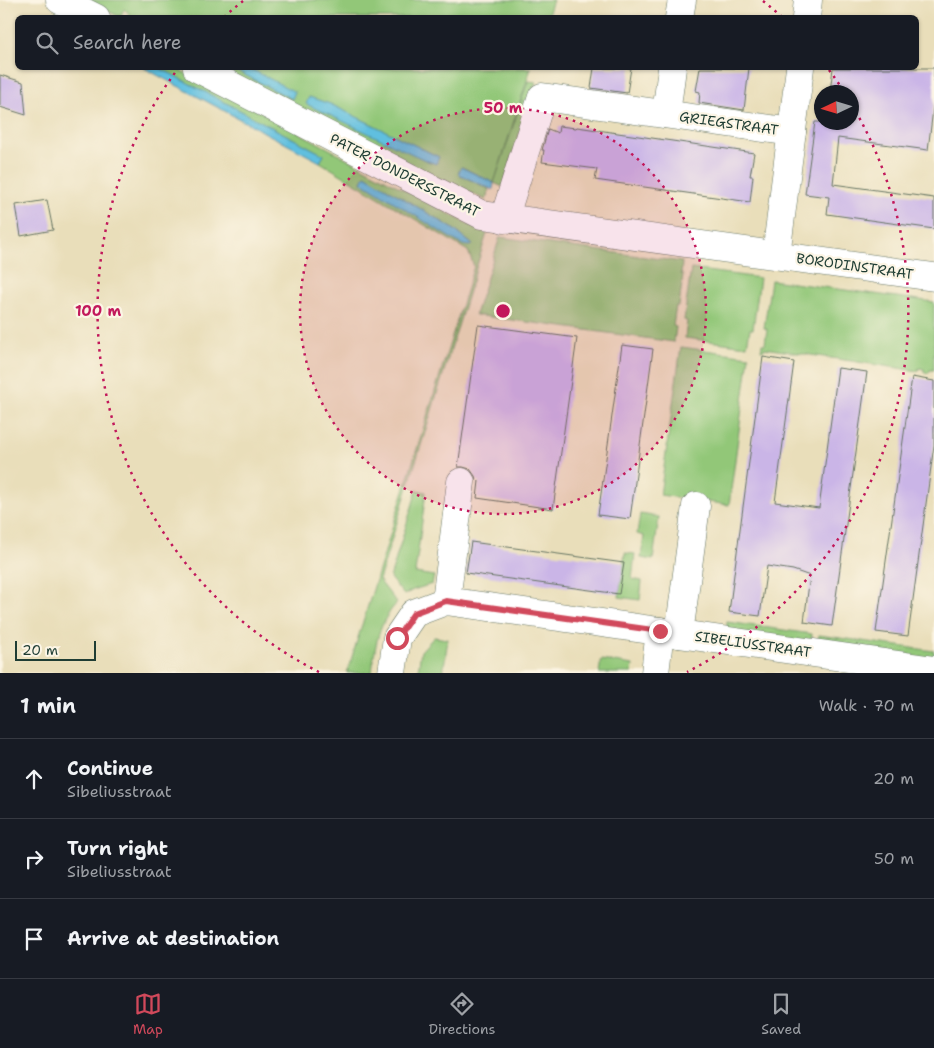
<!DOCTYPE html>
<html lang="en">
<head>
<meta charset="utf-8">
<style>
	:root { --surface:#171b24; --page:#242831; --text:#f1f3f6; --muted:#9ea1a6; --line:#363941; --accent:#d1495b }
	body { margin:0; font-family:"Shantell Sans",sans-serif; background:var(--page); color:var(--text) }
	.compass { position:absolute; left:814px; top:85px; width:45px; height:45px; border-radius:50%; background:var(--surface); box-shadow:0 1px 4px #0004; rotate:266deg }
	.scale { position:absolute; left:15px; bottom:12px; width:81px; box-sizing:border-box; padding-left:5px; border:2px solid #1f3d34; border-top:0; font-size:14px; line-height:18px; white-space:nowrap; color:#1f3d34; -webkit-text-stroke:4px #fcf5e5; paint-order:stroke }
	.stop { position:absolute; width:15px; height:15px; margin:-11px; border:4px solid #d1495b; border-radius:50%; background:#fff }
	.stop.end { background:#d1495b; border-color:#fff; box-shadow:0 1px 5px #0008 }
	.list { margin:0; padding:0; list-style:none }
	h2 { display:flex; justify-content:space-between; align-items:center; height:65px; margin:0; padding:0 20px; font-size:21px }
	h2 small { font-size:16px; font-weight:400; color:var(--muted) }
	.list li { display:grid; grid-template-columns:32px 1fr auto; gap:15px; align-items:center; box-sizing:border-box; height:80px; padding:0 20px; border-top:1px solid var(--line) }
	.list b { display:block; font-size:19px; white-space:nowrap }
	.list p { margin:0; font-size:16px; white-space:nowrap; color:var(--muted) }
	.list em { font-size:16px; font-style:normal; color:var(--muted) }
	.icon { flex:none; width:28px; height:28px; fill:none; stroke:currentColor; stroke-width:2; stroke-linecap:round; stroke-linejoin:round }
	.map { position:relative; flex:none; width:934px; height:673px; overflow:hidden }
	.search { position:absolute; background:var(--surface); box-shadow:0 1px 4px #0004; left:15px; right:15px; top:15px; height:55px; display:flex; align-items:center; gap:12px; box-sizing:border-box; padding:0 18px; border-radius:8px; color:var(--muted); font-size:19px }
	.sheet { height:305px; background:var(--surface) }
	nav { display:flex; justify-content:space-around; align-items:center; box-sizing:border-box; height:70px; border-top:1px solid var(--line); background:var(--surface); font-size:14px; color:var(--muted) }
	nav a { display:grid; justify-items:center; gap:2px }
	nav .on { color:var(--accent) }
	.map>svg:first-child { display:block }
	.green { fill:#92c778; stroke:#588256; fill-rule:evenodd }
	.water { fill:#60bfdf; stroke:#407e8a }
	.building { fill:#cab5e7 }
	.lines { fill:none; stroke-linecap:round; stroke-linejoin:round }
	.minor-casing { stroke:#667563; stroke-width:29 }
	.minor { stroke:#fff; stroke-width:28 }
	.route { stroke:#d1495b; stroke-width:6 }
	.ring { fill:none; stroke:#c2185b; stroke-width:2.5; stroke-dasharray:2.5 5 }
	.labels { text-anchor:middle; stroke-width:4.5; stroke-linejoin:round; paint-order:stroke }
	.street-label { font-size:14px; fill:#1f3d34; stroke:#fcf5e5 }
	.centre { fill:#c2185b; stroke:#fcf5e5; stroke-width:2.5 }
	.ring-label { font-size:15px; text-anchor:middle; font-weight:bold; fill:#c2185b; stroke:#fcf5e5; stroke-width:4.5; stroke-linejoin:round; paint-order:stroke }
</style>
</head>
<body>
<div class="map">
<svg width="934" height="673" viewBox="0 0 934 673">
	<rect width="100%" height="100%" fill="#fcf5e5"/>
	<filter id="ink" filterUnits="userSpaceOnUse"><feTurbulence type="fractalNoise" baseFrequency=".02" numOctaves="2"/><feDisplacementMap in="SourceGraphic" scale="10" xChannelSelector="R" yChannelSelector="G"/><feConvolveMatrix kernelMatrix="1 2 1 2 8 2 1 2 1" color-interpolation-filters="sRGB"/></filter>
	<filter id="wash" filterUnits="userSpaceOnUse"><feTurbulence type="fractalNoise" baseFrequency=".0096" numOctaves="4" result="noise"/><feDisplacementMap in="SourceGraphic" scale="20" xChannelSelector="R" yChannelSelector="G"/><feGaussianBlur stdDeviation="1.12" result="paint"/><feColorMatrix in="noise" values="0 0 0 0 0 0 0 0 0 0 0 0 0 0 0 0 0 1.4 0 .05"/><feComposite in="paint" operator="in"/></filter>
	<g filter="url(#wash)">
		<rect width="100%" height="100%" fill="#e9deba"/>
		<g class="green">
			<path d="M86,0H553L547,18H126L130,14L124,9L120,17Z"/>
			<path d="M160,68H175L244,103L470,225L488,230L379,580L397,603C378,623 375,646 372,673H347L474,266L468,251L320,162L324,155ZM365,175L452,228L472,244L362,182Z"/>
			<path d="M219,68H231L291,99L294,92L249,68H531L494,183L462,167L458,174L489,189L486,200L436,177ZM309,97L330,104L439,157L435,163L425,160Z"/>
			<path d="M528,81L536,82L503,187L494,183Z"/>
			<path d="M500,237L682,262L681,274L683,275L679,306H676L673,326L676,327L674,342L475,315Z"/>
			<path d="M691,269L760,278L753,329H750L747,346L685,338L687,321L684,320Z"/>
			<path d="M771,280L934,302V370H930L929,373L924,372V369L919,368L918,371L764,348V350H761L762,344H765L767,329L764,328Z"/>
			<path d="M681,347L749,356L729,505L660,495Z"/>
			<path d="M417,490L426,492L415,573L434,576L432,584L413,590L404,595L390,578Z"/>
			<path d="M640,514L659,517L653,560L641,558L644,536L637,534Z"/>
			<path d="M625,553L635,554L632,579L642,581L640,600L619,597Z"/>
			<path d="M727,622L812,634L811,645L726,634Z"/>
			<path d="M819,635L934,651V662L817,646Z"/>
			<path d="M434,637L448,639L443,673L418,671L421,651Z"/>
			<path d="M601,660L633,665L632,673H599Z"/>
		</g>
		<g class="water">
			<path d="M144,68H160L324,155L320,162Z"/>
			<path d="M231,68H249L295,92L292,99Z"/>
			<path d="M309,97L330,104L439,157L436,164L425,160L306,104Z"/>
			<path d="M461,167L494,183L493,190L458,174Z"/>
			<path d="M365,175L452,228L473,245L470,246L463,245L449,237L362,182Z"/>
		</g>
		<g id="blocks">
			<g class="building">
				<path d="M594,68H631L627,93L591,88Z"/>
				<path d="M700,68H749L744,110L699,103L700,92L696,91Z"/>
				<path d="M833,68H934V101L928,150L838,138L833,184L934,198V229L827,214L829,197L805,194L815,122H852V92H830Z"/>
				<path d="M0,75L23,82L26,115L0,107Z"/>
				<path d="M559,126L576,128L577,127L754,153L750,176H753L750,202L595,180L597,169L542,162L544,150H542L548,129L558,133Z"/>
				<path d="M47,200L53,230L21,236L16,205Z"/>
				<path d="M478,325L577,338L553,509L477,498L479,481L476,480L475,476L470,469L463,467H458Z"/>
				<path d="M622,345L653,349L630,519L598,515Z"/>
				<path d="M763,357L794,362L775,502L819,508L838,368L867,372L832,626L804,622L810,576L793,570L767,566L760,616L729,612Z"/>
				<path d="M912,377L934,381V445L908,636L876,632Z"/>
				<path d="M471,542L624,563L619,594L466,573Z"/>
			</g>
		</g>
	</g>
	<g filter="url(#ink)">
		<use href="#blocks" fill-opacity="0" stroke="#667563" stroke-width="1"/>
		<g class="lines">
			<defs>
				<g id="minor">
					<path d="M60,0L96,18"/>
					<path d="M679,18L682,0"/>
					<path d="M806,18L808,0"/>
					<path d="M197,68L482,215L934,277"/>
					<path d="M666,114L672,68"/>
					<path d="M504,219L542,97L792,132"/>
					<path d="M776,255L800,68"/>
					<path d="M446,601L461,482"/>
					<path d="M679,634L696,506"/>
					<path d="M392,673L397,638L414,613L446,601L934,670"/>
					<path d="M655,673L660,631"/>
				</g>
			</defs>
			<use href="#minor" class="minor-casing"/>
			<use href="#minor" class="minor"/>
		</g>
	</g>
	<g class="lines" filter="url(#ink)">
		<path class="route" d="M397,638L414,613L446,601L660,631"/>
	</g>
	<circle cx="503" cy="311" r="203" fill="#c2185b" fill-opacity=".12"/>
	<g class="ring">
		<circle cx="503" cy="311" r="203"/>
		<path d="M319 672A405 405 0 0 1 177 70M224 17A405 405 0 0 1 243 1M763 1A405 405 0 0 1 782 17M829 70A405 405 0 0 1 843 90M852 105A405 405 0 0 1 687 672"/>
	</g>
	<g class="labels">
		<g class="street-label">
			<text transform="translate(729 123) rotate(8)" y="5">GRIEGSTRAAT</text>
			<text transform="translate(405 175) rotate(27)" y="5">PATER DONDERSSTRAAT</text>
			<text transform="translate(855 266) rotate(8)" y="5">BORODINSTRAAT</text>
			<text transform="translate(753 644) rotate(8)" y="5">SIBELIUSSTRAAT</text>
		</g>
	</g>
	<circle cx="503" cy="311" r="8" class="centre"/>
	<g class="ring-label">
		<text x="503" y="113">50 m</text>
		<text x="98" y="316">100 m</text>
	</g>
</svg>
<svg class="compass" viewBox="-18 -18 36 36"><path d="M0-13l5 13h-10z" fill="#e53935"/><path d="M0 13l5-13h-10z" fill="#9ea1a6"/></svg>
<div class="scale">20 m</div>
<div class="stop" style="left:397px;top:638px"></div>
<div class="stop end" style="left:660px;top:631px"></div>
<div class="search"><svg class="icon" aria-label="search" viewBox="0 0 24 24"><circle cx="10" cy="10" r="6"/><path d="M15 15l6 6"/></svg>Search here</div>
</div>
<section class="sheet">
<h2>1 min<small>Walk · 70 m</small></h2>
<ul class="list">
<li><svg class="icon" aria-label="ahead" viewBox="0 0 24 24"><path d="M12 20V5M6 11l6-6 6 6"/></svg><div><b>Continue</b><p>Sibeliusstraat</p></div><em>20 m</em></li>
<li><svg class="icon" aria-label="right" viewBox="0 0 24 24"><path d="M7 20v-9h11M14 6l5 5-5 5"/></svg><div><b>Turn right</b><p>Sibeliusstraat</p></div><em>50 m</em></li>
<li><svg class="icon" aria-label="arrive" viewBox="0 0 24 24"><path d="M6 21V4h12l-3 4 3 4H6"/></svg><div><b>Arrive at destination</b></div></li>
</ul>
</section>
<nav>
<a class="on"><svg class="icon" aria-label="map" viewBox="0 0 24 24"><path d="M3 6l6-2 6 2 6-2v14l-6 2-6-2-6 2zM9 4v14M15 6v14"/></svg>Map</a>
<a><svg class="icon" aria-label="directions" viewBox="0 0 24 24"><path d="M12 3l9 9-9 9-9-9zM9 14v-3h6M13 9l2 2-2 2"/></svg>Directions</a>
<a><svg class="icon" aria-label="saved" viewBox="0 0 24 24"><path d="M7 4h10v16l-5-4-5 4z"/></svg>Saved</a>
</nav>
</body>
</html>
